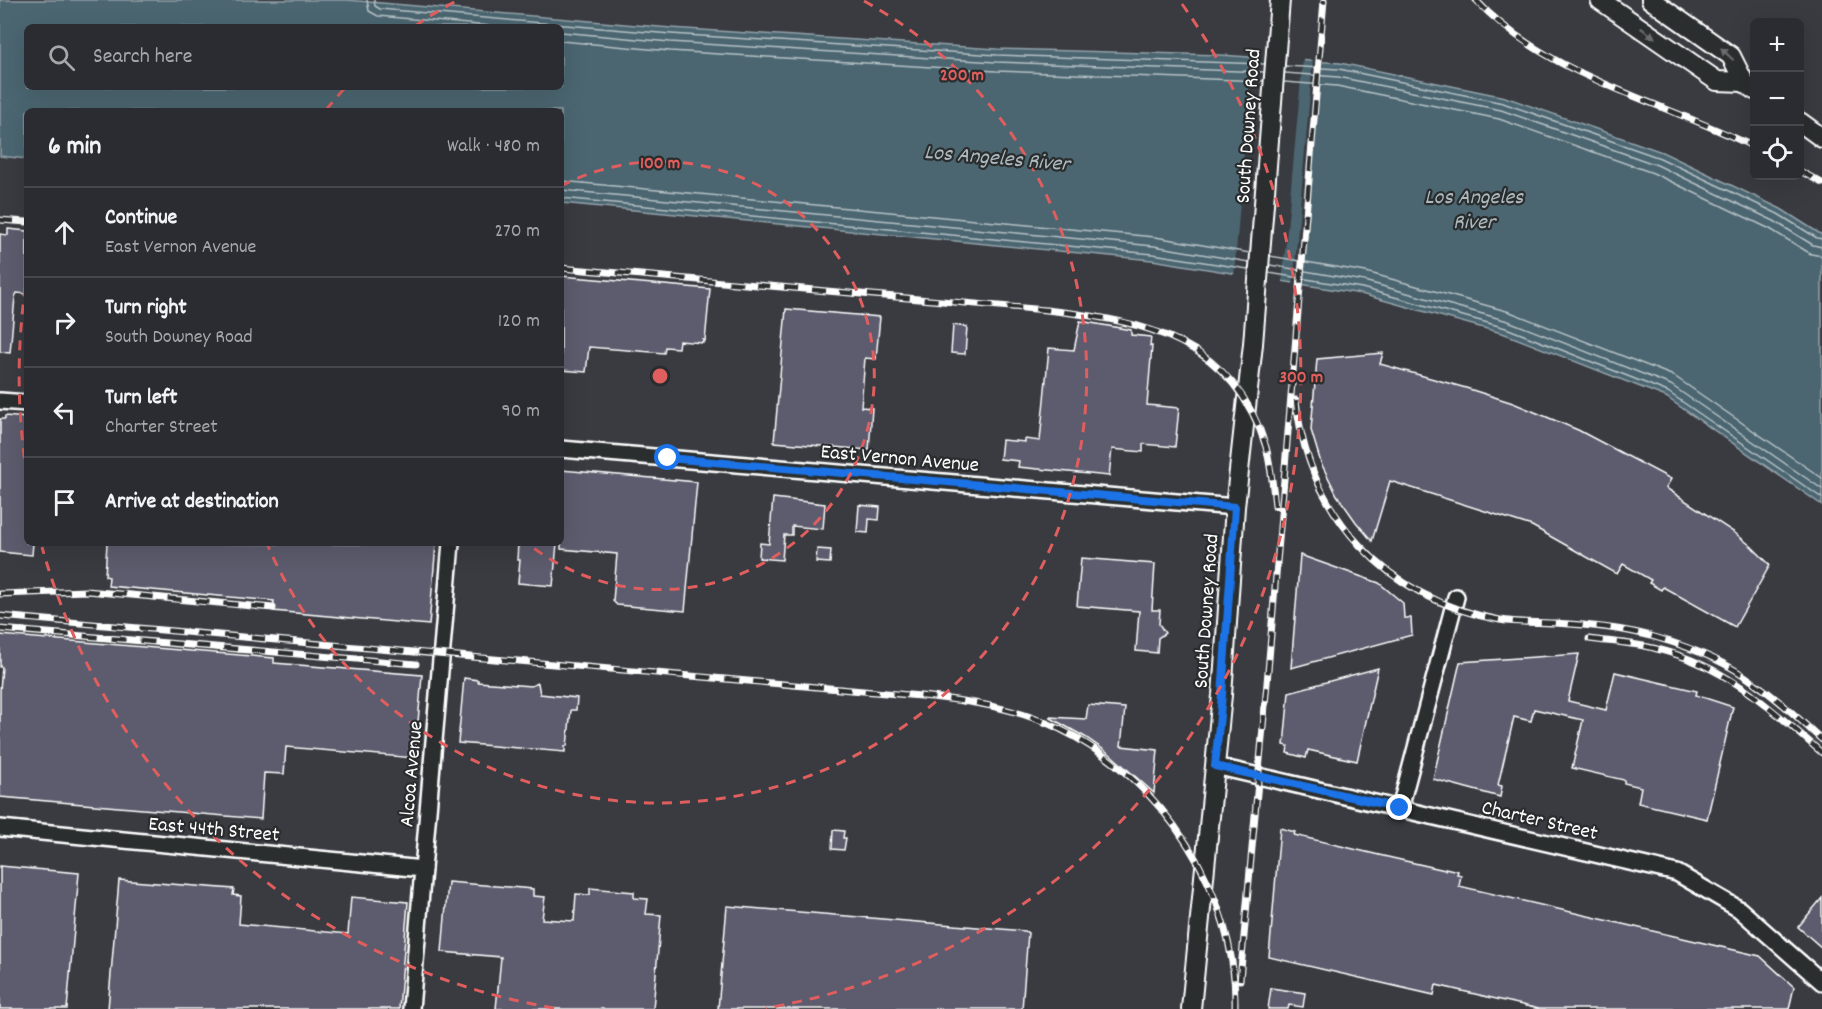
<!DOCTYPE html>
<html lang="en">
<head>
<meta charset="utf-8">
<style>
	:root { --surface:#2b2c31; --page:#333439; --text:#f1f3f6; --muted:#a6a7ab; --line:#47484d }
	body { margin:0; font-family:Dekko,sans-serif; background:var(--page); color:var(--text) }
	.controls { position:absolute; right:18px; top:18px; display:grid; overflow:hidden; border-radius:9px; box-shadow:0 6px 24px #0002 }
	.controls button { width:54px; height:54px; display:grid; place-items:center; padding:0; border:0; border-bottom:2px solid var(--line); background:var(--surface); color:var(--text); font:30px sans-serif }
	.stop { position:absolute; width:18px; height:18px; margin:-14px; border:4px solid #1a73e8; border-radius:50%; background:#fff }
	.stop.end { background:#1a73e8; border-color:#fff; box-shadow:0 2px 6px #0008 }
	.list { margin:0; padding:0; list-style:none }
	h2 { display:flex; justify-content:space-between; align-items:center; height:78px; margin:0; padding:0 24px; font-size:26px }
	h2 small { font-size:20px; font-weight:400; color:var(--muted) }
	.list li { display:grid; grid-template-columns:39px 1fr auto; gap:18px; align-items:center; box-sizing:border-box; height:90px; padding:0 24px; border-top:2px solid var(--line) }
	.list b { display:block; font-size:22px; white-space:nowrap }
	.list p { margin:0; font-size:20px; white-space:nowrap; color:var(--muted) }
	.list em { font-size:20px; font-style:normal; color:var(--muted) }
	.icon { flex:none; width:33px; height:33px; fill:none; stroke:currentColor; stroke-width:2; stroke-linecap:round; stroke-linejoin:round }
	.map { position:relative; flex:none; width:1822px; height:1009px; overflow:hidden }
	.search { position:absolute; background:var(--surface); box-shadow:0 6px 24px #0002; left:24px; top:24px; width:540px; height:66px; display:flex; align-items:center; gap:15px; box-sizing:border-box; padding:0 21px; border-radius:9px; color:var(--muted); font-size:22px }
	.panel { position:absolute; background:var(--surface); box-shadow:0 6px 24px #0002; left:24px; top:108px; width:540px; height:438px; border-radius:9px }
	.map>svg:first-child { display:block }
	.water { fill:#4c6671; stroke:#94a3aa; stroke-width:1.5; fill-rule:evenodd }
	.pier { fill:#393b41 }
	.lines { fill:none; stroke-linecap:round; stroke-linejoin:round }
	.shore { stroke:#b7c2c6; stroke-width:1.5 }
	.building { fill:#5b5c6e; stroke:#fff; stroke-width:1.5 }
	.minor-casing { stroke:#fff; stroke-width:20 }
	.major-casing { stroke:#fff; stroke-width:22 }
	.minor { stroke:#2a2d2e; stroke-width:15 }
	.major { stroke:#2a2d2e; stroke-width:18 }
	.rail-casing { stroke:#fff; stroke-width:7 }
	.rail { stroke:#2a2d2e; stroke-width:4.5; stroke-dasharray:14; stroke-linecap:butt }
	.oneway { fill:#6a6c6d }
	.route { stroke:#1a73e8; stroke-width:8 }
	.ring { fill:none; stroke:#e05e5e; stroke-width:3; stroke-dasharray:10 8 }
	.labels { text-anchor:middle; stroke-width:4.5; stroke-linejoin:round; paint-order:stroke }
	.street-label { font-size:21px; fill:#fff; stroke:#2a2d2e }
	.water-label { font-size:22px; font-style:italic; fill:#aebabf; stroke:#2a2d2e }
	.centre { fill:#e05e5e; stroke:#2a2d2e; stroke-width:3 }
	.ring-label { font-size:18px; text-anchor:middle; font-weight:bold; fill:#e05e5e; stroke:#2a2d2e; stroke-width:4.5; stroke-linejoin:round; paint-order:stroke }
</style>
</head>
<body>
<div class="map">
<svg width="1822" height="1009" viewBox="0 0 1822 1009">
	<rect width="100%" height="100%" fill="#393b41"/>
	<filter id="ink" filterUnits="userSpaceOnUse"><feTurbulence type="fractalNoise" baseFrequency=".0167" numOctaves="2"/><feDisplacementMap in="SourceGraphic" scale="12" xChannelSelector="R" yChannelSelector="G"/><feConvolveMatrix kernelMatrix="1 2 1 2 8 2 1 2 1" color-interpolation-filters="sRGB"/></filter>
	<g filter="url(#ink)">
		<path class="water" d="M0,0H347L671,28L997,49L1220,55L1340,63L1505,97L1662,152L1781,209L1822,235V505L1666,397L1505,334L1361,294L1152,260L561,203V111H27V159L0,156ZM27,27H561V87H27Z"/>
		<g class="pier">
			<path d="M1252,55L1303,58L1282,284L1234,276Z"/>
			<path d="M1313,59H1323L1302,288L1293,286Z"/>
		</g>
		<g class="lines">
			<g class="shore">
				<path d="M367,0L369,11L378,16L502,27"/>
				<path d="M374,0L375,6L380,9L671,34L997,55L1264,64"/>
				<path d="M561,32L670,42L996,62L1264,72"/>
				<path d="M561,41L670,51L996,71L1263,81"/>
				<path d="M1285,66L1339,69L1503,103L1660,158L1778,214L1817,238L1822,239"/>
				<path d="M1285,73L1338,77L1501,110L1657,165L1774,221L1813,245L1822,247"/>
				<path d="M1284,82L1337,86L1499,119L1653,173L1770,229L1811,254L1822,256"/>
				<path d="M561,181L1155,237L1250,253"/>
				<path d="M561,190L1154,246L1249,262"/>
				<path d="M561,198L1153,254L1248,269"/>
				<path d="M1270,256L1366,272L1510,312L1674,376L1822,478"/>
				<path d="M1270,265L1364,281L1508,321L1671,385L1822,489"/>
				<path d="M1269,273L1362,288L1506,328L1668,392L1822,498"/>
			</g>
		</g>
		<g class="building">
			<path d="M8,229L27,231V294L17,293L15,297L10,353L0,352V234L8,235Z"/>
			<path d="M561,276L710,289L705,341L703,340V343L679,341L678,348L665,347L664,353L589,347L586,372L561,370Z"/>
			<path d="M786,309L880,317L876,359L865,358L861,407L872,408L869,450L774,442Z"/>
			<path d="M1080,321L1131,330V335L1151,337L1150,346H1152L1147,405L1179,408L1175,447L1143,444V452L1112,449L1109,476L1018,467L1019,461L1000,459L1002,440L1025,442V439L1040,441L1049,348L1074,350Z"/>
			<path d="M953,325L967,327L965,354L951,353Z"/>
			<path d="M1383,353L1380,364L1466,388L1513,403L1578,430L1671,479L1666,488L1735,533L1751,546L1770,565L1735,627L1663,587L1661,590L1649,583L1651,580L1623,564L1617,574L1532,526L1390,481L1372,541L1356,522L1337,495L1321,463L1311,430L1317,359Z"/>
			<path d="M5,416L27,418V543H33L32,555L0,552V419H5Z"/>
			<path d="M561,470L697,482L685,611L617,605L613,601L617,554L561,549Z"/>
			<path d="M773,498L825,504L823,529L792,526V535H784L782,560L759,558L760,543L769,544Z"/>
			<path d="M859,505L880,507L879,520L869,519L868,533L857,532Z"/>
			<path d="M107,543L436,544L429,625L273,611L274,601L108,586L109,577L105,576Z"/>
			<path d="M518,543H557L553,586L518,583L520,560H517Z"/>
			<path d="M817,549L831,550L830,563L816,562Z"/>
			<path d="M1300,555L1379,583L1403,603L1404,618H1411L1412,635L1291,668Z"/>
			<path d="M1081,558L1155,564L1152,610H1160L1159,624L1165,633L1158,638L1157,653L1136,651L1139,611L1077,606Z"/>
			<path d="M0,635L274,658V663L422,675L415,758L286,747L284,774L264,773L261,819L0,797V690L2,667H0Z"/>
			<path d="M1579,654L1568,701L1606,710L1615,672L1697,691L1696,695L1733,707L1707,819L1638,803L1641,787L1624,783V780L1572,768L1583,720L1534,709L1531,721L1514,717L1498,785L1502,786L1500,797L1433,779L1460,662Z"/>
			<path d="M1378,668L1357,761L1308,750L1306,758L1287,753L1288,746L1284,745L1289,692Z"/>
			<path d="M464,678L478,680V682L531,686L538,683L540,694L577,698L576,710H571L567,746H565V752L458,743Z"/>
			<path d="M1088,705L1125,708L1121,746L1158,750L1154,793L1110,754L1085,737L1049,717L1086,719Z"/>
			<path d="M1280,828L1295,832L1294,835L1379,855L1445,870V868L1458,871L1457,874L1461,875L1459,886L1760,956L1794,987L1789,1009H1539L1436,985L1434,995L1269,957Z"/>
			<path d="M833,830L844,831L843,838H846L844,850L832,849Z"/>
			<path d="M0,866L79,873L67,1009H0Z"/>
			<path d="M119,880L234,889L233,895L241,896L239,924L348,934L351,897L408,902L399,1009H108Z"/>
			<path d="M448,882L533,889V896L545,897L542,919L574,921L576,894L590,895V888L634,892V898L648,899L646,914L661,915L653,1009H496L501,957L442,952Z"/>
			<path d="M1822,898V948L1798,927Z"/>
			<path d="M727,906L1025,931L1028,933L1022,1009H718Z"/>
			<path d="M1271,988L1305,993L1303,1007L1289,1005L1288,1009H1268Z"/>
		</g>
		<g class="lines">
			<defs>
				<g id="minor">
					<path d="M0,401L27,403"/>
					<path d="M561,449L1235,507"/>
					<path d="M1215,766L1677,873L1739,909L1822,982"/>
					<path d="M1400,808L1456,597"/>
					<path d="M0,828L423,869"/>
					<path d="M411,1009L451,543"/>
				</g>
				<g id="major">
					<path d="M1600,0L1717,81L1744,82"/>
					<path d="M1651,0L1731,56L1744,82L1754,90"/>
					<path d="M1800,122L1822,138"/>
					<path d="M1191,1009L1222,695L1235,507L1253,344L1280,0"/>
				</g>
			</defs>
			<use href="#minor" class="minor-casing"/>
			<use href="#major" class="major-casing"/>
			<use href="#minor" class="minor"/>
			<use href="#major" class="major"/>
			<defs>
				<g id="rail">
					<path d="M1476,0C1547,77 1663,101 1754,147"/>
					<path d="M1800,171L1822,183"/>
					<path d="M0,220L27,222"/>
					<path d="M561,268L1046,310C1145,321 1233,339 1266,447C1271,466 1273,487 1275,506"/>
					<path d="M1296,400C1308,515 1386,599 1500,620C1517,623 1536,622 1554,623C1589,625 1624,628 1658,638C1693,648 1727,662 1756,684C1780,700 1801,721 1822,740"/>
					<path d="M0,594L87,591L273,608"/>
					<path d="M0,616L932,697C976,702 1019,709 1060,729C1163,780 1238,893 1235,1009"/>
					<path d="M0,629L416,664"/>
					<path d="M1589,639C1611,642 1635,643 1657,649C1725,665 1771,708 1822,753"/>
					<path d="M1240,980L1267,683L1324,0"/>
				</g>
			</defs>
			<use href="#rail" class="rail-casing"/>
			<use href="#rail" class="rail"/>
		</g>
		<defs><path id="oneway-solid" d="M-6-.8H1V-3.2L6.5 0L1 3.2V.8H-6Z" transform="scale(1.5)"/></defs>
		<g class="oneway">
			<use href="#oneway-solid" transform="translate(1648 33) rotate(35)"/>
			<use href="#oneway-solid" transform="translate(1727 54) rotate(-136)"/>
		</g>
	</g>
	<g class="lines" filter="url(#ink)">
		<path class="route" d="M668,458L1235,507L1222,695L1215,766L1400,808"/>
	</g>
	<g class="ring">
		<path d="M561 186A214 214 0 1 1 527 543"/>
		<path d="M326 110A427 427 0 0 1 345 88M415 26A427 427 0 0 1 456 1M864 1A427 427 0 1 1 268 546"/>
		<path d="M554 1008A641 641 0 0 1 42 547M27 476A641 641 0 0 1 27 276M1182 4A641 641 0 0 1 766 1008"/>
	</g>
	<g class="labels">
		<g class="street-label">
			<text transform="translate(1247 126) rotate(-86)" y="7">South Downey Road</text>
			<text transform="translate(900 457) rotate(5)" y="7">East Vernon Avenue</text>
			<text transform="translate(1205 611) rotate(-86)" y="7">South Downey Road</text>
			<text transform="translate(410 774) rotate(-85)" y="7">Alcoa Avenue</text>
			<text transform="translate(1540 819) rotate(13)" y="7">Charter Street</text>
			<text transform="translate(214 828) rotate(5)" y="7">East 44th Street</text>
		</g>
		<g class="water-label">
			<text transform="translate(997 156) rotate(5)" y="8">Los Angeles River</text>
			<text x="1474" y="203">Los Angeles<tspan x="1474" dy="25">River</tspan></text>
		</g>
	</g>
	<circle cx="660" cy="376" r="9" class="centre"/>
	<g class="ring-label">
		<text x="962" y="80">200 m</text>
		<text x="660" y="168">100 m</text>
		<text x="1301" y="382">300 m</text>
	</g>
</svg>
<div class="controls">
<button>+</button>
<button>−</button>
<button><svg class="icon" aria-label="locate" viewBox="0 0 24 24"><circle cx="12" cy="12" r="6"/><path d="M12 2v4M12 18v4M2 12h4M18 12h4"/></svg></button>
</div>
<div class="stop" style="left:668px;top:458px"></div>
<div class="stop end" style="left:1400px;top:808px"></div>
<div class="search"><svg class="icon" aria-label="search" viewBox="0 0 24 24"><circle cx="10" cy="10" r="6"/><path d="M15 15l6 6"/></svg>Search here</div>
<section class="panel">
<h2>6 min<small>Walk · 480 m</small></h2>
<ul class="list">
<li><svg class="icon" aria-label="ahead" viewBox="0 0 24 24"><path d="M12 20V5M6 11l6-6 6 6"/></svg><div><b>Continue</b><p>East Vernon Avenue</p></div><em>270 m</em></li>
<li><svg class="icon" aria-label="right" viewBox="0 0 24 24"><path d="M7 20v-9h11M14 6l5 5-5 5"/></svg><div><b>Turn right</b><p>South Downey Road</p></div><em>120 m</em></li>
<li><svg class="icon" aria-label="left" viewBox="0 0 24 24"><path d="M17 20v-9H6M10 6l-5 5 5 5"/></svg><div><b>Turn left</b><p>Charter Street</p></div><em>90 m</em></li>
<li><svg class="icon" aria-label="arrive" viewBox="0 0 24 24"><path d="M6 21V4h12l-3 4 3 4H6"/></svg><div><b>Arrive at destination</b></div></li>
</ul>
</section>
</div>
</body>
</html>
